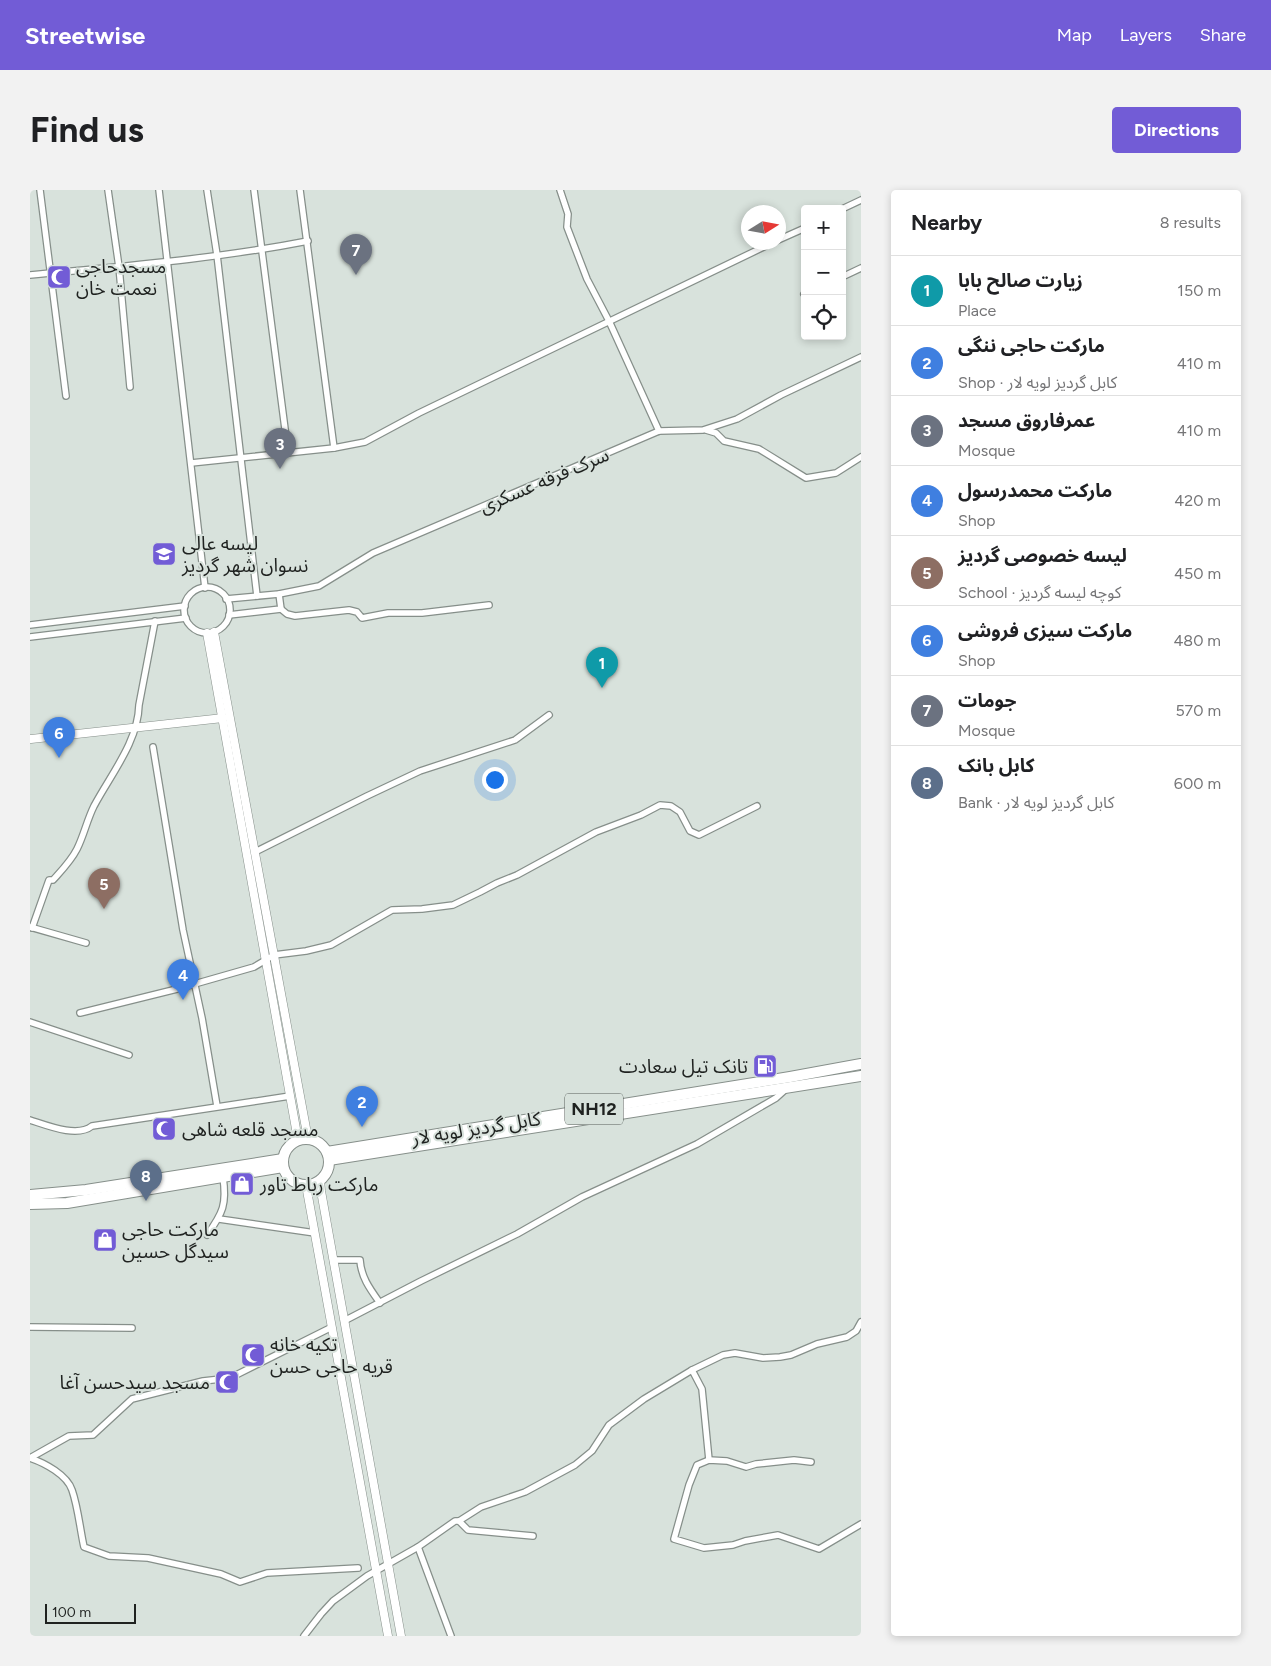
<!DOCTYPE html>
<html lang="en">
<head>
<meta charset="utf-8">
<style>
	:root { --surface:#fff; --page:#f2f2f2; --text:#202124; --muted:#757577; --line:#e0e0e0; --accent:#725cd6 }
	body { margin:0; font-family:Figtree,"Noto Sans Arabic",sans-serif; background:var(--page); color:var(--text) }
	.controls { position:absolute; right:15px; top:15px; display:grid; overflow:hidden; border-radius:5px; box-shadow:0 2px 8px #0003 }
	.controls button { width:45px; height:45px; display:grid; place-items:center; padding:0; border:0; border-bottom:1px solid var(--line); background:var(--surface); color:var(--text); font:25px sans-serif }
	.compass { position:absolute; left:711px; top:15px; width:45px; height:45px; border-radius:50%; background:var(--surface); box-shadow:0 2px 8px #0003; rotate:79deg }
	.scale { position:absolute; left:15px; bottom:12px; width:91px; box-sizing:border-box; padding-left:5px; border:2px solid #1f2220; border-top:0; font-size:14px; line-height:18px; white-space:nowrap; color:#1f2220; -webkit-text-stroke:4px #d8e2dc; paint-order:stroke }
	.you { position:absolute; left:464px; top:589px; width:18px; height:18px; margin:-12px; border:4px solid #fff; border-radius:50%; background:#1a73e8; box-shadow:0 0 0 8px #1a73e833 }
	.badge { display:grid; place-items:center; width:32px; height:32px; border-radius:50%; background:var(--accent); color:#fff; font-size:16px; font-weight:700 }
	.pin { position:absolute; translate:-50% -41px; filter:drop-shadow(0 1px 2px #0008) }
	.pin::after { content:''; position:absolute; top:26px; width:18px; height:15px; background:inherit; clip-path:polygon(0 0,100% 0,50% 100%) }
	.list { margin:0; padding:0; list-style:none }
	h2 { display:flex; justify-content:space-between; align-items:center; height:65px; margin:0; padding:0 20px; font-size:21px }
	h2 small { font-size:16px; font-weight:400; color:var(--muted) }
	.list li { display:grid; grid-template-columns:32px 1fr auto; gap:15px; align-items:center; box-sizing:border-box; height:70px; padding:0 20px; border-top:1px solid var(--line) }
	.list b { display:block; font-size:19px; white-space:nowrap }
	.list p { margin:0; font-size:16px; white-space:nowrap; color:var(--muted) }
	.list em { font-size:16px; font-style:normal; color:var(--muted) }
	.icon { flex:none; width:28px; height:28px; fill:none; stroke:currentColor; stroke-width:2; stroke-linecap:round; stroke-linejoin:round }
	.map { position:relative; flex:none; width:831px; height:1446px; overflow:hidden; border-radius:5px }
	header { display:flex; align-items:center; gap:30px; box-sizing:border-box; height:70px; padding:0 25px; background:var(--accent); color:#fff }
	header strong { font-size:24px }
	nav { display:flex; gap:28px; margin-inline-start:auto; font-size:18px }
	.intro { display:flex; align-items:center; justify-content:space-between; box-sizing:border-box; height:120px; padding:0 30px }
	h1 { margin:0; font-size:35px }
	.button { padding:12px 22px; border-radius:5px; background:var(--accent); color:#fff; font-size:18px; font-weight:700 }
	main { display:flex; gap:30px; padding:0 30px }
	aside { flex:1; background:var(--surface); border-radius:5px; box-shadow:0 2px 8px #0003 }
	.map>svg:first-child { display:block }
	.lines { fill:none; stroke-linecap:round; stroke-linejoin:round }
	.street-casing { stroke:#868f8a; stroke-width:8 }
	.secondary-casing { stroke:#868f8a; stroke-width:9 }
	.highway-casing { stroke:#868f8a; stroke-width:12 }
	.street { stroke:#fff; stroke-width:5.5 }
	.secondary { stroke:#fff; stroke-width:8 }
	.highway { stroke:#fff; stroke-width:10 }
	.labels { text-anchor:middle; stroke-width:4; stroke-linejoin:round; paint-order:stroke }
	.shield { fill:#d8e2dc; stroke:#565c58; stroke-width:1 }
	.shield-label { font-size:18px; font-weight:bold; fill:#1f2220 }
	.poi-label { font-size:19px; fill:#1f2220; stroke:#d8e2dc; text-anchor:start }
	.street-label { font-size:19px; fill:#1f2220; stroke:#d8e2dc }
</style>
</head>
<body>
<header>
<strong>Streetwise</strong>
<nav><a>Map</a><a>Layers</a><a>Share</a></nav>
</header>
<div class="intro"><h1>Find us</h1><a class="button">Directions</a></div>
<main>
<div class="map">
<svg width="831" height="1446" viewBox="0 0 831 1446">
	<rect width="100%" height="100%" fill="#d8e2dc"/>
	<g class="lines">
		<defs>
			<g id="street">
				<path d="M10,0L36,206"/>
				<path d="M78,0L89,77L100,197"/>
				<path d="M129,0L175,398"/>
				<path d="M177,0L187,65L227,406"/>
				<path d="M224,0L258,262"/>
				<path d="M270,0L304,258"/>
				<path d="M530,0L538,24L537,37L557,89L579,131L629,241"/>
				<path d="M812,19L831,10"/>
				<path d="M748,50L775,38"/>
				<path d="M0,85C93,76 186,69 278,51"/>
				<path d="M812,87L831,78"/>
				<path d="M774,104L775,103"/>
				<path d="M676,240L686,243L694,251L729,259L776,288L806,283L831,267"/>
				<path d="M161,273L304,258L335,252L389,223L744,52"/>
				<circle cx="177" cy="420" r="23"/>
				<path d="M196,409L249,404L289,396L343,363L629,241L673,240L707,229L751,205L831,167"/>
				<path d="M251,419L257,424L265,426L319,420L327,422L332,428L358,423H392L459,415"/>
				<path d="M199,425L251,419L249,404"/>
				<path d="M0,435L155,416"/>
				<path d="M0,447L156,428"/>
				<path d="M123,557L153,740L172,828L187,916"/>
				<path d="M225,662L337,606L390,581L485,550L519,525"/>
				<path d="M0,737L56,753"/>
				<path d="M2,738L19,690H23C32,680 41,671 47,659C54,645 57,630 64,616C81,584 108,552 109,515L125,431"/>
				<path d="M50,823L147,799L224,777L244,765L276,761L301,755L362,720L392,719L423,715L450,702L467,693L487,685L566,642L611,625L630,615L641,616L650,622L660,641L669,645L727,616"/>
				<path d="M0,832L99,865"/>
				<path d="M0,930C16,935 47,948 62,936L260,906"/>
				<path d="M189,1029L285,1043"/>
				<path d="M177,1045C193,1023 197,1014 193,987"/>
				<path d="M303,1070H330C331,1087 340,1099 350,1113"/>
				<path d="M314,1131L391,1091L487,1044L552,1007L667,954L746,908L756,899"/>
				<path d="M0,1137L102,1138"/>
				<path d="M662,1180L672,1199L679,1270"/>
				<path d="M0,1268C15,1273 37,1285 42,1300C48,1317 50,1339 54,1357L79,1366L118,1368L191,1384L210,1392L237,1383L328,1378"/>
				<path d="M0,1268L39,1246L63,1245L102,1209L173,1191L200,1188L302,1137"/>
				<path d="M781,1272L764,1270L726,1274L716,1277L697,1271L679,1270L667,1275L659,1295L644,1349L674,1358L703,1355L715,1351L748,1345L789,1359L831,1334"/>
				<path d="M429,1331L451,1317L495,1302L545,1275L562,1261L579,1235L614,1209L662,1180L693,1165L705,1163L733,1168L750,1167L761,1165L787,1154L817,1147L826,1141L831,1132"/>
				<path d="M388,1357L421,1446"/>
				<path d="M274,1446L291,1424L303,1411L337,1386L388,1357L425,1331H429L438,1340L503,1346"/>
			</g>
			<g id="secondary">
				<path d="M184,442L278,949"/>
				<path d="M177,443L268,950"/>
				<path d="M1,549L193,528"/>
				<path d="M290,990L291,1001L371,1446"/>
				<path d="M276,995L358,1446"/>
			</g>
			<g id="highway">
				<circle cx="276" cy="972" r="23"/>
				<path d="M297,962L760,887L831,874"/>
				<path d="M299,970L831,886"/>
				<path d="M0,1005L56,1000L253,969"/>
				<path d="M0,1014L37,1013L253,977"/>
			</g>
		</defs>
		<use href="#street" class="street-casing"/>
		<use href="#secondary" class="secondary-casing"/>
		<use href="#highway" class="highway-casing"/>
		<use href="#street" class="street"/>
		<use href="#secondary" class="secondary"/>
		<use href="#highway" class="highway"/>
	</g>
	<defs>
		<symbol id="mosque-square" viewBox="-11 -11 22 22"><rect x="-9" y="-9" width="18" height="18" rx="4" fill="#725cd6" stroke="#d8e2dc"/><path d="M3.5-4.9A6 6 0 1 0 3.5 4.9A5 5 0 1 1 3.5-4.9Z" fill="#fff"/></symbol>
		<symbol id="school-square" viewBox="-11 -11 22 22"><rect x="-9" y="-9" width="18" height="18" rx="4" fill="#725cd6" stroke="#d8e2dc"/><path d="M0-5L7-2L0 1L-7-2ZM-4 1L0 2.5L4 1V4Q0 6-4 4Z" fill="#fff"/></symbol>
		<symbol id="fuel-square" viewBox="-11 -11 22 22"><rect x="-9" y="-9" width="18" height="18" rx="4" fill="#725cd6" stroke="#d8e2dc"/><path d="M-5.5-6h7V0h2V4h1.3V-2.5L3-4.5l.8-.8L6-3V5H2.5V1h-1V6h-7ZM-4.2-4.7v3.2H.2V-4.7Z" fill="#fff"/></symbol>
		<symbol id="shop-square" viewBox="-11 -11 22 22"><rect x="-9" y="-9" width="18" height="18" rx="4" fill="#725cd6" stroke="#d8e2dc"/><path d="M-5-2.5h2.3a2.7 3.5 0 0 1 5.4 0H5L5.5 6h-11ZM-1.5-2.5h3a1.5 2.3 0 0 0-3 0Z" fill="#fff"/></symbol>
	</defs>
	<g fill-rule="evenodd">
		<use href="#mosque-square" x="15" y="73" width="28" height="28"/>
		<use href="#school-square" x="120" y="350" width="28" height="28"/>
		<use href="#fuel-square" x="721" y="862" width="28" height="28"/>
		<use href="#mosque-square" x="120" y="925" width="28" height="28"/>
		<use href="#shop-square" x="198" y="980" width="28" height="28"/>
		<use href="#shop-square" x="61" y="1036" width="28" height="28"/>
		<use href="#mosque-square" x="209" y="1151" width="28" height="28"/>
		<use href="#mosque-square" x="183" y="1178" width="28" height="28"/>
	</g>
	<g class="labels">
		<rect class="shield" x="535" y="903.5" width="58" height="31" rx="4"/>
		<g class="shield-label">
			<text x="564" y="925">NH12</text>
		</g>
		<g class="poi-label">
			<text x="46" y="83">مسجدحاجی<tspan x="46" dy="22">نعمت خان</tspan></text>
			<text x="152" y="360">لیسه عالی<tspan x="152" dy="22">نسوان شهر گردیز</tspan></text>
			<text x="718" y="883" text-anchor="end">تانک تیل سعادت</text>
			<text x="152" y="946">مسجد قلعه شاهی</text>
			<text x="230" y="1001">مارکت رباط تاور</text>
			<text x="92" y="1046">مارکت حاجی<tspan x="92" dy="22">سیدگل حسین</tspan></text>
			<text x="240" y="1161">تکیه خانه<tspan x="240" dy="22">قریه حاجی حسن</tspan></text>
			<text x="180" y="1199" text-anchor="end">مسجد سیدحسن آغا</text>
		</g>
		<g class="street-label">
			<text transform="translate(514 290) rotate(-23)" y="7">سرک فرقه عسکری</text>
			<text transform="translate(446 938) rotate(-9)" y="7">کابل گردیز لویه لار</text>
		</g>
	</g>
</svg>
<div class="controls">
<button>+</button>
<button>−</button>
<button><svg class="icon" aria-label="locate" viewBox="0 0 24 24"><circle cx="12" cy="12" r="6"/><path d="M12 2v4M12 18v4M2 12h4M18 12h4"/></svg></button>
</div>
<svg class="compass" viewBox="-18 -18 36 36"><path d="M0-13l5 13h-10z" fill="#e53935"/><path d="M0 13l5-13h-10z" fill="#757577"/></svg>
<div class="scale">100 m</div>
<div class="you"></div>
<div class="pin badge" style="left:572px;top:498px;background:#0f9aa8">1</div>
<div class="pin badge" style="left:332px;top:937px;background:#3f7fe0">2</div>
<div class="pin badge" style="left:250px;top:279px;background:#6b7280">3</div>
<div class="pin badge" style="left:153px;top:810px;background:#3f7fe0">4</div>
<div class="pin badge" style="left:74px;top:719px;background:#8d6e63">5</div>
<div class="pin badge" style="left:29px;top:568px;background:#3f7fe0">6</div>
<div class="pin badge" style="left:326px;top:85px;background:#6b7280">7</div>
<div class="pin badge" style="left:116px;top:1011px;background:#5c6f8a">8</div>
</div>
<aside>
<h2>Nearby<small>8 results</small></h2>
<ul class="list">
<li><span class="badge" style="background:#0f9aa8">1</span><div><b>زیارت صالح بابا</b><p>Place</p></div><em>150 m</em></li>
<li><span class="badge" style="background:#3f7fe0">2</span><div><b>مارکت حاجی ننگی</b><p>Shop · کابل گردیز لویه لار</p></div><em>410 m</em></li>
<li><span class="badge" style="background:#6b7280">3</span><div><b>عمرفاروق مسجد</b><p>Mosque</p></div><em>410 m</em></li>
<li><span class="badge" style="background:#3f7fe0">4</span><div><b>مارکت محمدرسول</b><p>Shop</p></div><em>420 m</em></li>
<li><span class="badge" style="background:#8d6e63">5</span><div><b>لیسه خصوصی گردیز</b><p>School · کوچه لیسه گردیز</p></div><em>450 m</em></li>
<li><span class="badge" style="background:#3f7fe0">6</span><div><b>مارکت سیزی فروشی</b><p>Shop</p></div><em>480 m</em></li>
<li><span class="badge" style="background:#6b7280">7</span><div><b>جومات</b><p>Mosque</p></div><em>570 m</em></li>
<li><span class="badge" style="background:#5c6f8a">8</span><div><b>کابل بانک</b><p>Bank · کابل گردیز لویه لار</p></div><em>600 m</em></li>
</ul>
</aside>
</main>
</body>
</html>
